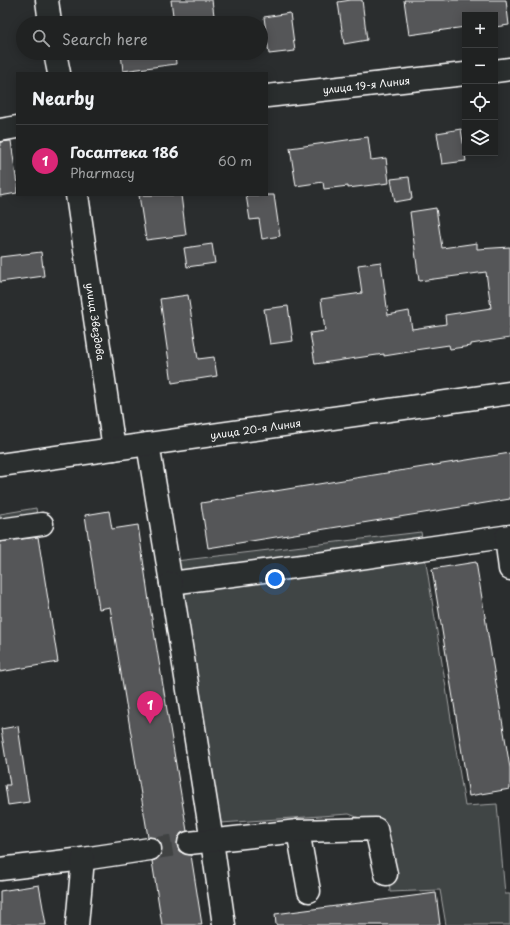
<!DOCTYPE html>
<html lang="en">
<head>
<meta charset="utf-8">
<style>
	:root { --surface:#202222; --page:#2d2f2f; --text:#f1f3f6; --muted:#a2a4a5; --line:#3d3f40; --accent:#db2777 }
	body { margin:0; font-family:"Playpen Sans",sans-serif; background:var(--page); color:var(--text) }
	.controls { position:absolute; right:12px; top:12px; display:grid; overflow:hidden; border-radius:0px; box-shadow:0 2px 10px #0003 }
	.controls button { width:36px; height:36px; display:grid; place-items:center; padding:0; border:0; border-bottom:1px solid var(--line); background:var(--surface); color:var(--text); font:20px sans-serif }
	.you { position:absolute; left:275px; top:579px; width:14px; height:14px; margin:-10px; border:3px solid #fff; border-radius:50%; background:#1a73e8; box-shadow:0 0 0 6px #1a73e833 }
	.badge { display:grid; place-items:center; width:26px; height:26px; border-radius:50%; background:var(--accent); color:#fff; font-size:13px; font-weight:700 }
	.pin { position:absolute; translate:-50% -33px; filter:drop-shadow(0 1px 2px #0008) }
	.pin::after { content:''; position:absolute; top:21px; width:14px; height:12px; background:inherit; clip-path:polygon(0 0,100% 0,50% 100%) }
	.list { margin:0; padding:0; list-style:none }
	h2 { display:flex; justify-content:space-between; align-items:center; height:52px; margin:0; padding:0 16px; font-size:17px }
	h2 small { font-size:13px; font-weight:400; color:var(--muted) }
	.list li { display:grid; grid-template-columns:26px 1fr auto; gap:12px; align-items:center; box-sizing:border-box; height:72px; padding:0 16px; border-top:1px solid var(--line) }
	.list b { display:block; font-size:15px; white-space:nowrap }
	.list p { margin:0; font-size:13px; white-space:nowrap; color:var(--muted) }
	.list em { font-size:13px; font-style:normal; color:var(--muted) }
	.icon { flex:none; width:22px; height:22px; fill:none; stroke:currentColor; stroke-width:2; stroke-linecap:round; stroke-linejoin:round }
	.map { position:relative; flex:none; width:510px; height:925px; overflow:hidden }
	.search { position:absolute; background:var(--surface); box-shadow:0 2px 10px #0003; left:16px; top:16px; width:252px; height:44px; display:flex; align-items:center; gap:10px; box-sizing:border-box; padding:0 14px; border-radius:22px; color:var(--muted); font-size:15px }
	.panel { position:absolute; background:var(--surface); box-shadow:0 2px 10px #0003; left:16px; top:72px; width:252px; height:124px; border-radius:0px }
	.map>svg:first-child { display:block }
	.green { fill:#414445; stroke:#a0a2a2 }
	.building { fill:#555758; stroke:#fff }
	.lines { fill:none; stroke-linecap:round; stroke-linejoin:round }
	.minor-tunnel { stroke:#3f4243; stroke-width:22; stroke-dasharray:22 11; stroke-linecap:butt }
	.minor-casing { stroke:#fff; stroke-width:25 }
	.major-casing { stroke:#fff; stroke-width:25 }
	.minor { stroke:#2a2d2e; stroke-width:22 }
	.major { stroke:#2a2d2e; stroke-width:22 }
	.labels { text-anchor:middle; stroke-width:3.5; stroke-linejoin:round; paint-order:stroke }
	.street-label { font-size:10px; fill:#fff; stroke:#2a2d2e }
</style>
</head>
<body>
<div class="map">
<svg width="510" height="925" viewBox="0 0 510 925">
	<rect width="100%" height="100%" fill="#2a2d2e"/>
	<filter id="ink" filterUnits="userSpaceOnUse"><feTurbulence type="fractalNoise" baseFrequency=".025" numOctaves="2"/><feDisplacementMap in="SourceGraphic" scale="8" xChannelSelector="R" yChannelSelector="G"/><feConvolveMatrix kernelMatrix="1 2 1 2 8 2 1 2 1" color-interpolation-filters="sRGB"/></filter>
	<g filter="url(#ink)">
		<g class="green">
			<path d="M36,508L40,535L0,541V514Z"/>
			<path d="M421,532L465,806L497,804L505,894H510V925H446L440,890L390,892L386,828L349,814L221,823L176,561Z"/>
		</g>
		<g class="building">
			<path d="M171,0H212L215,23H174Z"/>
			<path d="M351,0H362L367,40L344,44L338,2Z"/>
			<path d="M404,0H506L509,25L495,27V15H465V27L409,35Z"/>
			<path d="M290,13L295,51L269,54L264,17Z"/>
			<path d="M121,53H175L176,64L123,71Z"/>
			<path d="M461,129L466,161L442,164L437,133Z"/>
			<path d="M368,137L371,160L386,158L389,183L348,188V186L324,189L323,182L296,186L290,148Z"/>
			<path d="M11,141L17,185V193L0,196V142Z"/>
			<path d="M409,177L412,199L395,202L391,179Z"/>
			<path d="M139,195H181L186,235L146,240Z"/>
			<path d="M246,195H274L280,236L262,239L259,219L250,220Z"/>
			<path d="M436,208L442,248L477,243V249L510,247V338L471,344V346L450,349L449,345L415,350V351L384,356V354L315,364L310,333L325,331L321,299L362,293L358,265L381,262L388,315L409,311L412,329L446,324L445,315L491,308L486,272L419,281L410,212Z"/>
			<path d="M212,244L215,263L187,267L184,248Z"/>
			<path d="M41,252L44,276L0,282V257Z"/>
			<path d="M188,295L198,359L214,357L217,376L172,383L160,299Z"/>
			<path d="M288,306L293,341L270,344L264,309Z"/>
			<path d="M510,453V499L208,548L201,503Z"/>
			<path d="M109,511L112,529L138,525L149,601L187,831L181,833L178,838L177,845L179,851L184,854L191,855L202,925H162L152,861L157,859L161,854L162,847L160,842L155,838L148,837L110,607L99,609L85,515Z"/>
			<path d="M38,537L58,662L0,672V542Z"/>
			<path d="M476,562L510,768V789L469,796L432,569Z"/>
			<path d="M18,726L29,802L8,805L5,785H10L1,729Z"/>
			<path d="M39,885L46,925H0V891Z"/>
			<path d="M436,893L440,925H276L275,914Z"/>
		</g>
		<g class="lines">
			<path class="minor-tunnel" d="M150,849L189,843"/>
			<defs>
				<g id="minor">
					<path d="M47,0L50,23"/>
					<path d="M55,53L59,73"/>
					<path d="M495,71L510,69"/>
					<path id="s1" d="M267,96L465,74"/>
					<path d="M0,130L17,127"/>
					<path id="s2" d="M77,195L114,449"/>
					<path d="M148,444L171,583L325,563L510,536"/>
					<path d="M0,530L42,524"/>
					<path d="M506,537L510,569"/>
					<path d="M171,583L212,841L224,925"/>
					<path d="M298,831L309,891"/>
					<path d="M189,843L298,831L376,829L386,874"/>
					<path d="M0,869L83,859L150,849"/>
					<path d="M77,925L83,859"/>
				</g>
				<g id="major">
					<path id="s3" d="M0,465L510,393"/>
				</g>
			</defs>
			<use href="#minor" class="minor-casing"/>
			<use href="#major" class="major-casing"/>
			<use href="#minor" class="minor"/>
			<use href="#major" class="major"/>
		</g>
	</g>
	<g class="labels">
		<g class="street-label">
			<text dy="4" stroke="none"><textPath href="#s1" startOffset="100">улица 19-я Линия</textPath></text>
			<text dy="4" stroke="none"><textPath href="#s2" startOffset="128">улица Звездова</textPath></text>
			<text dy="4" stroke="none"><textPath href="#s3" startOffset="258">улица 20-я Линия</textPath></text>
		</g>
	</g>
</svg>
<div class="controls">
<button>+</button>
<button>−</button>
<button><svg class="icon" aria-label="locate" viewBox="0 0 24 24"><circle cx="12" cy="12" r="6"/><path d="M12 2v4M12 18v4M2 12h4M18 12h4"/></svg></button>
<button><svg class="icon" aria-label="layers" viewBox="0 0 24 24"><path d="M12 4l9 5-9 5-9-5zM3 14l9 5 9-5"/></svg></button>
</div>
<div class="you"></div>
<div class="pin badge" style="left:150px;top:724px">1</div>
<div class="search"><svg class="icon" aria-label="search" viewBox="0 0 24 24"><circle cx="10" cy="10" r="6"/><path d="M15 15l6 6"/></svg>Search here</div>
<section class="panel">
<h2>Nearby<small></small></h2>
<ul class="list">
<li><span class="badge">1</span><div><b>Госаптека 186</b><p>Pharmacy</p></div><em>60 m</em></li>
</ul>
</section>
</div>
</body>
</html>
